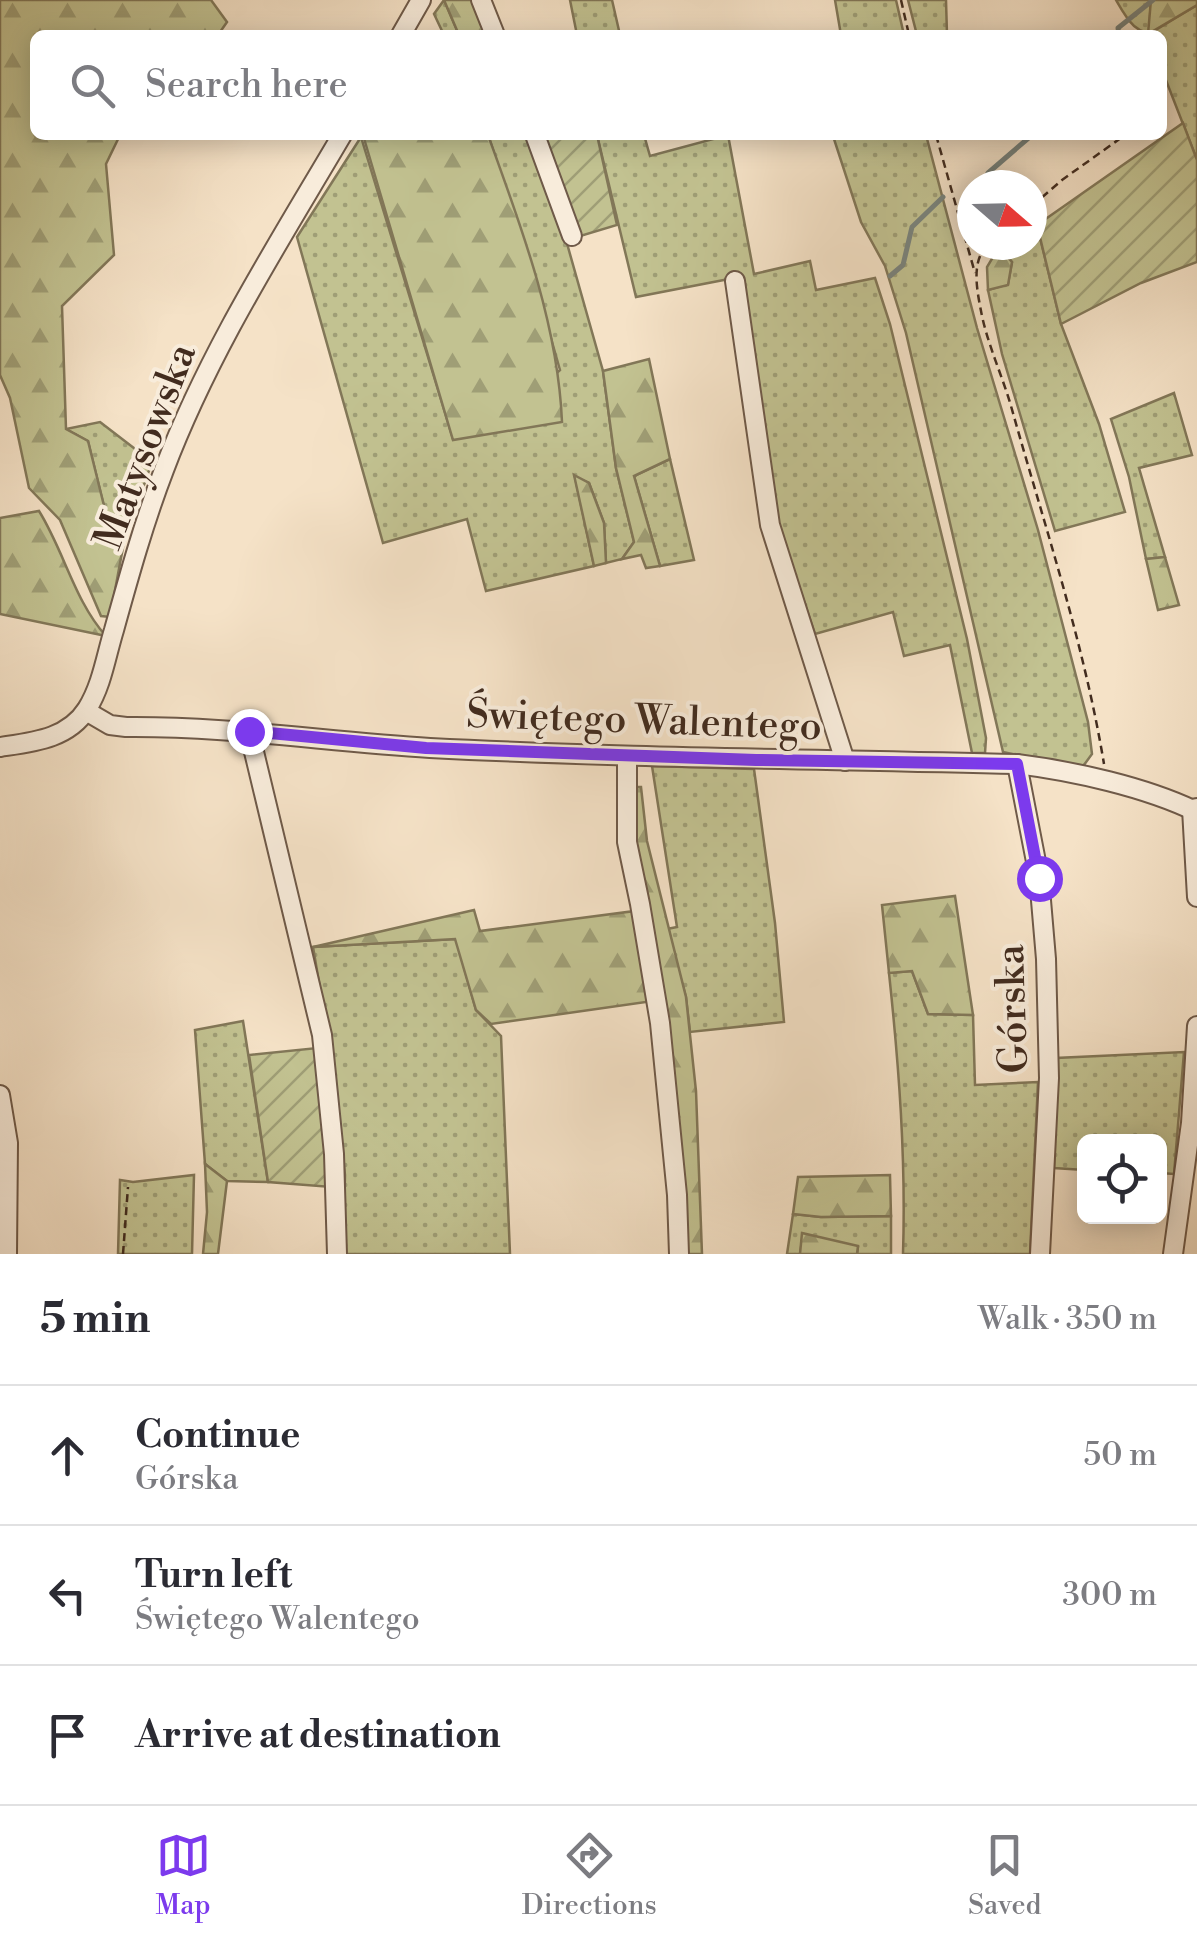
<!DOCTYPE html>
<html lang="en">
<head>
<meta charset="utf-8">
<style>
	:root { --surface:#fff; --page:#f2f2f3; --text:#2b2b33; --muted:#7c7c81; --line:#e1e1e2; --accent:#7c3aed }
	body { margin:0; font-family:"Libre Bodoni",serif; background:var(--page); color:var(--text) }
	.controls { position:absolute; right:30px; bottom:30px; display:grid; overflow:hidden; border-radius:15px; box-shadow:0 5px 25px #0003 }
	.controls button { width:90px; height:90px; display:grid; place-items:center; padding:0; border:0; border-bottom:2px solid var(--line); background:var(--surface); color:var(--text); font:50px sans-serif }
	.compass { position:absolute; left:957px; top:170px; width:90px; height:90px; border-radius:50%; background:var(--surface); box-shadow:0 5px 25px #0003; rotate:110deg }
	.stop { position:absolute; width:30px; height:30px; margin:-22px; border:8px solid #7c3aed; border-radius:50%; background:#fff }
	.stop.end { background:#7c3aed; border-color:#fff; box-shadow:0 2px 10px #0008 }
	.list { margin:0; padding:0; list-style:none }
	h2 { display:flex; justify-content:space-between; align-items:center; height:130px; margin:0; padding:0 40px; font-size:42px }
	h2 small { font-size:32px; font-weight:400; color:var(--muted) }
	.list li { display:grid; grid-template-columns:65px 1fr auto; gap:30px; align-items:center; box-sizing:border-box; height:140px; padding:0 40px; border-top:2px solid var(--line) }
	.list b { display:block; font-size:38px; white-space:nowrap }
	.list p { margin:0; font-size:32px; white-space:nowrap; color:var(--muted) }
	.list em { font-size:32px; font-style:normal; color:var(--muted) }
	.icon { flex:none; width:55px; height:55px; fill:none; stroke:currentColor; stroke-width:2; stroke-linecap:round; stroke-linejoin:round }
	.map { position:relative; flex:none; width:1197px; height:1254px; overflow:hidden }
	.search { position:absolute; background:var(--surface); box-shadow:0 5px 25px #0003; left:30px; right:30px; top:30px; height:110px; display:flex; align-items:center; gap:25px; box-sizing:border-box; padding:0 35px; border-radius:15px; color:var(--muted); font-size:38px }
	.sheet { height:550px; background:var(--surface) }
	nav { display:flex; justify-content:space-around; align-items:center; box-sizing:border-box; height:140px; border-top:2px solid var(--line); background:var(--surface); font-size:28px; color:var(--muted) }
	nav a { display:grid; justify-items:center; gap:5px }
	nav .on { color:var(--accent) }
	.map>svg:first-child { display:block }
	.grass { fill:url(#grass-dots); stroke:#827758; stroke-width:2.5 }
	.forest { fill:url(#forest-firs); stroke:#827758; stroke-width:2.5 }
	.garden { fill:url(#garden-furrows); stroke:#827758; stroke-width:2.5 }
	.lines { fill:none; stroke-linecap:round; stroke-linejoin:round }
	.stream { stroke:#79837d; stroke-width:5 }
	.minor-casing { stroke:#6f5a49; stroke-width:22 }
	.path { stroke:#422c1f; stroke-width:2.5; stroke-dasharray:8 5; stroke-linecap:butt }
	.minor { stroke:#f8ecdb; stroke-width:18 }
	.route { stroke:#7c3aed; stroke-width:12 }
	.labels { text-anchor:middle; stroke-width:8; stroke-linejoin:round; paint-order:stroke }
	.street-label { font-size:40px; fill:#422c1f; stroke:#f8ecdb }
</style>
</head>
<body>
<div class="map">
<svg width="1197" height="1254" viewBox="0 0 1197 1254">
	<defs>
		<pattern id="grass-dots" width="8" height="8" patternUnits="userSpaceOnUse" patternTransform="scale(2.5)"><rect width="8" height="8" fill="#c2c291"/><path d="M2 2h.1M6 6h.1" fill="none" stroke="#9f9e76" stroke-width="1.8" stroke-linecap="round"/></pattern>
		<pattern id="forest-firs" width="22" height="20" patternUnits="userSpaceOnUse" patternTransform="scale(2.5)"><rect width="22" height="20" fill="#c2c291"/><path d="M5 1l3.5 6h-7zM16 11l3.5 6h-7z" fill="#9f9e76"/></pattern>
		<pattern id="garden-furrows" width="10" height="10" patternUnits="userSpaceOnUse" patternTransform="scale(2.5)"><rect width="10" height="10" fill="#c2c291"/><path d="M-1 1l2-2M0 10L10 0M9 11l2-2" fill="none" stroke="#9f9e76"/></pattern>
	</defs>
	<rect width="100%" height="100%" fill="#f5e2c7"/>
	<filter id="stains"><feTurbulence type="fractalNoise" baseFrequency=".002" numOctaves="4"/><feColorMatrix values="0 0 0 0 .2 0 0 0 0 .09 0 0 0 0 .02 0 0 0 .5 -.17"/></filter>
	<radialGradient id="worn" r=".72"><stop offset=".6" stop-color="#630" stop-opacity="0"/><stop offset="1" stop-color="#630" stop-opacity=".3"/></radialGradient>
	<g class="grass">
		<path d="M444,0L459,35H444L434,14Z"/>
		<path d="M570,0H612L620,35H577Z"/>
		<path d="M835,0H896L904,35H841Z"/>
		<path d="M908,0H946L947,35H917Z"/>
		<path d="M1116,0H1151L1149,34L1197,5V160L1162,70V35C1135,35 1128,21 1116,0Z"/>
		<path d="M488,135H526L566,240L603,371L616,468L634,542L622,559L606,563L604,523L589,483L575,477L594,566L486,591L467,519L383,543L297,237L361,137L453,439L493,431L560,370L523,240Z"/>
		<path d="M597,135H644L650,156L728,135L754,274L810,261L816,290L875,278L890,324L967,639L986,738L985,753H972L950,645L904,656L893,612L815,634L776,518L729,279L636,297Z"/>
		<path d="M840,135H926L977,328L1038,530L1088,722L1092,754L1081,769L1003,752L906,333L885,266L861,222L834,139Z"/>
		<path d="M1037,225L1061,324L1099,424L1125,512L1055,531L1002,354L988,290L1008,284L1012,262L999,247L1032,245V228Z"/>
		<path d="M1174,393L1192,455L1139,468L1165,557L1146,559L1129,477L1111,419Z"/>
		<path d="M100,422L152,462L124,542L111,535L88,441L66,429Z"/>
		<path d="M670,459L694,560L660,566L634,476Z"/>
		<path d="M652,766L754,769L775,923L784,1022L690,1032L686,997L667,929L677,927Z"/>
		<path d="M456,939L476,1010L501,1036L510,1254H343L345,1175L330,1047L313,947Z"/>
		<path d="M912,971L928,1014L973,1015L975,1085L1038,1082L1030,1254H903C906,1159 899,1067 889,973Z"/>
		<path d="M243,1021L268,1182L227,1181L205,1164L195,1030Z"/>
		<path d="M1184,1052L1174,1174L1160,1173V1142H1084V1170L1054,1168L1056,1058Z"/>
		<path d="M194,1175L192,1254H118L120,1180L133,1182Z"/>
		<path d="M793,1214L821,1217L891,1216V1254H857L858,1247L803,1234L800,1254H787Z"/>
	</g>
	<g class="forest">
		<path d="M0,0H211L227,22L218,35H35V135H120L106,164L114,255L62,306L66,429L88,441L111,534L124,542L110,617L101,616L60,520L29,488L10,398L0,375Z"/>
		<path d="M444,0H472L486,35H459Z"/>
		<path d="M1151,0H1197V5L1148,34Z"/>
		<path d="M363,135H488C521,226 558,324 562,422L453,440Z"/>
		<path d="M999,247L1012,262L1008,285L988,290L987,267Z"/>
		<path d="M649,359L670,459L634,476L660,566L646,568L641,555L622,559L634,542L616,468L603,371Z"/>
		<path d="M574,475L589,483L604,523L606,563L594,566Z"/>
		<path d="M39,511C64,551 75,602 106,636L0,614V518Z"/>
		<path d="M1165,557L1179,605L1158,610L1146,559Z"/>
		<path d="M631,787H641L647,841L686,997L696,1091L702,1254H685L669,1035L654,933L636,857Z"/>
		<path d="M955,896L973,1015L928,1014L912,971L889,973L882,905Z"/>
		<path d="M474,910L480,931L635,911L653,1001L491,1024L476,1010L455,939L313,947Z"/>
		<path d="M205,1164L227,1181L218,1254H203L207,1212Z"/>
		<path d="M890,1175L891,1216L821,1217L793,1214L798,1177Z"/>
		<path d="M802,1233L858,1246L857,1254H800Z"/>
	</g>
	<g class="garden">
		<path d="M1183,123L1197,160V262L1141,283L1061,324L1037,225Z"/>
		<path d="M540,135H597L617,225L577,237Z"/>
		<path d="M317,1048L331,1187L268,1182L249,1055Z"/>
	</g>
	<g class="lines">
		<g class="stream">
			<path d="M1119,35L1118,28L1153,0"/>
			<path d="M988,173L1032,135"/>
			<path d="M890,276L903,265L912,227L943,197"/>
		</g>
		<defs>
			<g id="minor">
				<path d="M481,0L495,35"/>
				<path d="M401,35L421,0"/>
				<path d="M535,135L572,236"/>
				<path d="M735,281L770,525L845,761"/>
				<path d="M86,711L110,725L126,727C228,726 328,742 430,748C626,758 821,759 1017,764C1073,771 1146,787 1197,812"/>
				<path d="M249,731L322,1035L334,1154L337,1254"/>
				<path d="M0,747C33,742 68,739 87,709C102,685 106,656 114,630C129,576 144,522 164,470C209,351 278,244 342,135"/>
				<path d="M627,756V842L640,904L660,1023L677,1195L679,1254"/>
				<path d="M1017,764L1039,877L1046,959L1049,1078L1040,1254"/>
				<path d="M1197,808L1192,809L1197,897"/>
				<path d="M0,1095L8,1143L7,1254"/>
				<path d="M1173,1254L1191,1123L1197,1026"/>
			</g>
		</defs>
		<use href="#minor" class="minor-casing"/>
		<g class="path">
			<path d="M901,0L909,35"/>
			<path d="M936,135L975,273"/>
			<path d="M1032,206L1062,180L1125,135"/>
			<path d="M987,245C971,262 977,290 981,311C987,343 1002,375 1011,406C1044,524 1084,643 1104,764"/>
			<path d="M123,1254L128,1187"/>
		</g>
		<use href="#minor" class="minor"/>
	</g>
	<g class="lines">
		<path class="route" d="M249,731L426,748L756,760L1017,764L1039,878"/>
	</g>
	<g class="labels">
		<g class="street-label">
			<text transform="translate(144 446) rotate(-69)" y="14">Matysowska</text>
			<text transform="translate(644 719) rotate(2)" y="14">Świętego Walentego</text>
			<text transform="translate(1011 1009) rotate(-92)" y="14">Górska</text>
		</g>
	</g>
	<rect width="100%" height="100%" filter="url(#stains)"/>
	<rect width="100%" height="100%" fill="url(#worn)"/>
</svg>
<div class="controls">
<button><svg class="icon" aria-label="locate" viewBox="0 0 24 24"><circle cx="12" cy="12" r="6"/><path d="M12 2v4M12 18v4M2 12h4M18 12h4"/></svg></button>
</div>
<svg class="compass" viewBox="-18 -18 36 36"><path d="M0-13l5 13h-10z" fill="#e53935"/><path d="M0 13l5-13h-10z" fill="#7c7c81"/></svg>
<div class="stop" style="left:1039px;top:878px"></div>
<div class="stop end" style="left:249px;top:731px"></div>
<div class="search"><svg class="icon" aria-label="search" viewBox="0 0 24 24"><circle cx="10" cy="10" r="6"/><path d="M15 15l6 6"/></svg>Search here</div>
</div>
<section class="sheet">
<h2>5 min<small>Walk · 350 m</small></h2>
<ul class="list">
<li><svg class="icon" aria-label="ahead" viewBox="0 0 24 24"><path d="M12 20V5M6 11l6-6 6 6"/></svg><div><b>Continue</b><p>Górska</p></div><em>50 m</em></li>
<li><svg class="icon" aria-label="left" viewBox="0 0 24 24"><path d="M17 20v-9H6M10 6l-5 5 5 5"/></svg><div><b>Turn left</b><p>Świętego Walentego</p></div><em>300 m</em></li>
<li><svg class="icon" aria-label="arrive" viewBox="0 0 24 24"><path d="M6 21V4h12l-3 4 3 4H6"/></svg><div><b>Arrive at destination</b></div></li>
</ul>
</section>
<nav>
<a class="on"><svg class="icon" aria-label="map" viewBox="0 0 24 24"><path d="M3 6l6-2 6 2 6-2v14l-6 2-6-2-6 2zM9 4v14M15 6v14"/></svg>Map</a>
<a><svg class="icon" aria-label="directions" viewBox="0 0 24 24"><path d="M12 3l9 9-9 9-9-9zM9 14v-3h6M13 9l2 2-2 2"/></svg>Directions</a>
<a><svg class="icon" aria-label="saved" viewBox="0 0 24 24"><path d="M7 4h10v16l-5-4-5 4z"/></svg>Saved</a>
</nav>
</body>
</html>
